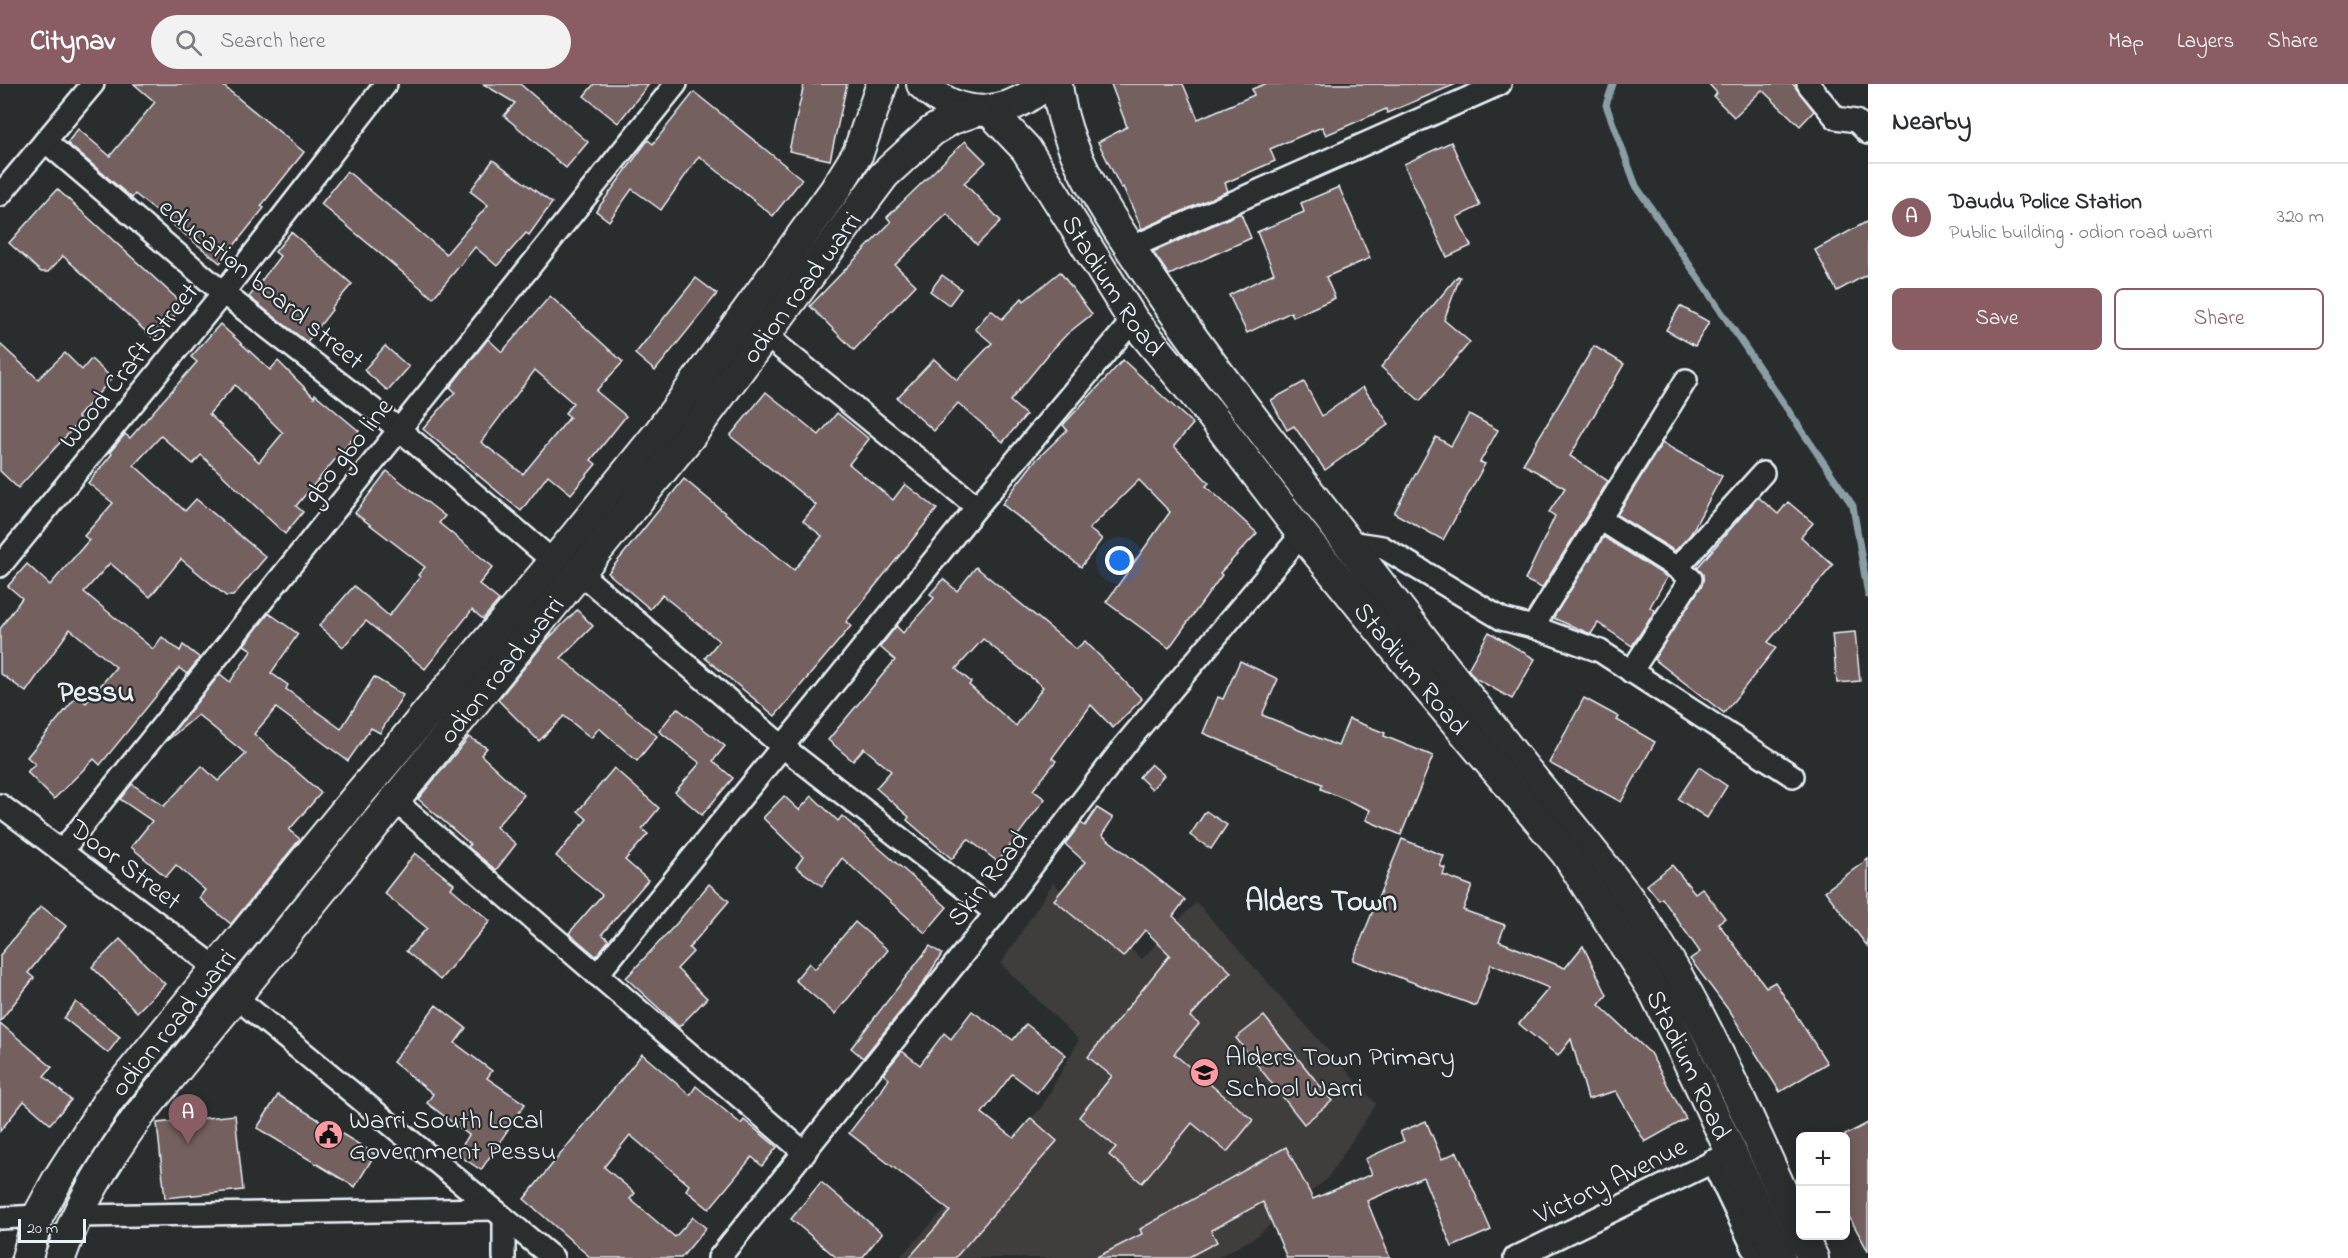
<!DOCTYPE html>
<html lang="en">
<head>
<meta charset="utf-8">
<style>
	:root { --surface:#fff; --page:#f2f2f3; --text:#2b2b33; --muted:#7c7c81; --line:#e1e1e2; --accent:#8a5d65 }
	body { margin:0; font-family:"Indie Flower",sans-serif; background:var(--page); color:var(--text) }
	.controls { position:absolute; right:18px; bottom:18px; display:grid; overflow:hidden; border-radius:9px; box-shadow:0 3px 15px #0003 }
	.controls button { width:54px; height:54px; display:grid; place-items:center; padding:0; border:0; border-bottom:2px solid var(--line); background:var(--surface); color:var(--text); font:30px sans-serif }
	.scale { position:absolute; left:18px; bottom:15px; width:68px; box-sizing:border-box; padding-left:6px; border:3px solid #e8f1f8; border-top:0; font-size:16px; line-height:21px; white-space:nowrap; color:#e8f1f8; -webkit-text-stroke:4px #2a2d2e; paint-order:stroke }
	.you { position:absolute; left:1120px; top:477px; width:21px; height:21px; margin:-15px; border:4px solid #fff; border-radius:50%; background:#1a73e8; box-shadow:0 0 0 9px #1a73e833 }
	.badge { display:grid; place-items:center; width:39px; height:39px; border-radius:50%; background:var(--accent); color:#fff; font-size:20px; font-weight:700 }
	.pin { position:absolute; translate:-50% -50px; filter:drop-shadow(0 2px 3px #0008) }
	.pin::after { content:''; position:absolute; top:32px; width:21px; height:18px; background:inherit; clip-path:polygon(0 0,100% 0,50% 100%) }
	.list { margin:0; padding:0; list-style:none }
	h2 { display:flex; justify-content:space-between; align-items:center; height:78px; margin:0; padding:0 24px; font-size:26px }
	h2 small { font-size:20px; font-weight:400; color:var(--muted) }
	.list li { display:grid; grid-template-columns:39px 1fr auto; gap:18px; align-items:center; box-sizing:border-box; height:108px; padding:0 24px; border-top:2px solid var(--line) }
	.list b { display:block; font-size:22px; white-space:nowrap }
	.list p { margin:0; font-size:20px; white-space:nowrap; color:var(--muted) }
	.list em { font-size:20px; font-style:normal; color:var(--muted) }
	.actions { display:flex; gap:12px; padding:18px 24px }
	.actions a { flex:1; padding:14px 0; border:2px solid var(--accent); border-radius:9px; text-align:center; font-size:21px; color:var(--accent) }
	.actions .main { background:var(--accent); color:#fff }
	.icon { flex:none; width:33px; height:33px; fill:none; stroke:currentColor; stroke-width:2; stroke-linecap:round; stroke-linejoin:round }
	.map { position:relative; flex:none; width:1868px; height:1174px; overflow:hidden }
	header { display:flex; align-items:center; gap:36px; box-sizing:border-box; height:84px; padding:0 30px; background:var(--accent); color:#fff }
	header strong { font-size:28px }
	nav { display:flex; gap:33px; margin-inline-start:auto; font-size:21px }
	.search { width:420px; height:54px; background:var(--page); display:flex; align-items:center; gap:15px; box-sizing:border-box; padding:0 21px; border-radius:33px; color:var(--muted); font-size:22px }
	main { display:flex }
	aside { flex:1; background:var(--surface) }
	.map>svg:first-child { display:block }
	.built { fill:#403c3d }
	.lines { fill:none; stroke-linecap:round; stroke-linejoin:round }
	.stream { stroke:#8a9ea6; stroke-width:7 }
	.building { fill:#746060; stroke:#e8f1f8; stroke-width:1.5; fill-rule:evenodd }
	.minor-casing { stroke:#e8f1f8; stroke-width:26 }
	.secondary-casing { stroke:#e8f1f8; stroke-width:34 }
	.minor { stroke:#2a2d2e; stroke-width:21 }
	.secondary { stroke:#2a2d2e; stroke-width:30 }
	.labels { text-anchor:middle; stroke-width:4.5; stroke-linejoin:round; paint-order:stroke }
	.street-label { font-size:27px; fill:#e8f1f8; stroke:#2a2d2e }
	.poi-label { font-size:27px; fill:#e8f1f8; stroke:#2a2d2e; text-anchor:start }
	.quarter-label { font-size:30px; font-weight:bold; fill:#e8f1f8; stroke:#2a2d2e }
</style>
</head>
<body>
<header>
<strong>Citynav</strong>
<div class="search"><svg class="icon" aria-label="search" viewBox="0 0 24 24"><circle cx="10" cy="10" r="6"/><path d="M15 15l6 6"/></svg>Search here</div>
<nav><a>Map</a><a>Layers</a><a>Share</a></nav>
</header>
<main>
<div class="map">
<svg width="1868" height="1174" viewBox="0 0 1868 1174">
	<rect width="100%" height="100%" fill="#2a2d2e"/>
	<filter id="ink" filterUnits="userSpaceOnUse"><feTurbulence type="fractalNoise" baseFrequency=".0167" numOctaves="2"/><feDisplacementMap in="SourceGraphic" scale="12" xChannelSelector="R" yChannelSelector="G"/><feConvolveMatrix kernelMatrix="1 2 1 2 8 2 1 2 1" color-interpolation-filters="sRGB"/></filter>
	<g filter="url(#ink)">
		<path class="built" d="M1053,799L1142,875L1196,818L1376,1020L1327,1095L1254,1154L1217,1174H899L1041,1024L1079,956L1001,880Z"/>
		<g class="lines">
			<path class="stream" d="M1613,0L1606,21L1636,102L1853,422L1868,511"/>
		</g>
		<g class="building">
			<path d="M134,0H221L304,68L261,122L264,124L220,179L135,110L132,114L67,59L78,45L110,72L155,18Z"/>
			<path d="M483,0H520L588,58L566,84L504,32L515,19Z"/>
			<path d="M594,0H649L618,39L584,12Z"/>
			<path d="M804,0H847L830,76L789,67Z"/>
			<path d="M1111,0H1183L1198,35L1254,11L1252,5L1265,0H1456L1387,29L1386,25L1326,51L1322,43L1270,65L1275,77L1225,99L1228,107L1142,145L1123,103L1121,104L1098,58L1127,43Z"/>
			<path d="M1709,0H1793L1814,27L1800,42L1762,6L1734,33L1714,13L1717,9Z"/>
			<path d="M694,8L802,95L773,132L699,72L661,126L632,105L609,137L596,127L648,56L653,60Z"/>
			<path d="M965,57L986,78L964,99L1001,137L977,161L947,130L895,181L916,201L854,266L810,222L891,138L887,133Z"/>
			<path d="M1451,58L1480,122L1457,133L1471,162L1447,173L1404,80Z"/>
			<path d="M493,76L552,119L529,151L526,149L497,182L475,163L433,214L321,120L347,87L446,170L488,121L470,107Z"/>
			<path d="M1339,103L1370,174L1326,193L1335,214L1293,233L1291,228L1247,249L1229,211L1274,189L1257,148L1304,128L1301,119Z"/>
			<path d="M57,105L184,221L154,255L63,172L48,188H41L9,159Z"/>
			<path d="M1238,130H1241L1251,154L1169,191L1153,168Z"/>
			<path d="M1868,137V190L1837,207L1815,166Z"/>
			<path d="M291,148L352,200L331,224L332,226L307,258L249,213L280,172L275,168Z"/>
			<path d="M1060,188L1092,230L1067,250L1051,267L1010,317L1026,331L1003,358L958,319L934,347L897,314L934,275L957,296L992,259L975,245L991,226L1002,235L1022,214L1024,217Z"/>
			<path d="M942,191L961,205L949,221L930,207Z"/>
			<path d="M1458,192L1460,193L1444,236L1470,258L1420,317L1381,283Z"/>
			<path d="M696,194L717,210L655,287L635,270Z"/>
			<path d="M550,212L623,278L596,307L626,332L591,376L596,380L571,410L548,391L521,427L423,345L455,308L450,303L488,255L502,268ZM535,286L573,319L565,329L570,333L523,390L481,358Z"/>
			<path d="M1680,222L1709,238L1695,262L1666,246Z"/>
			<path d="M220,240L270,286L278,277L314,313L315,310L359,347L296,422L303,428L285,450L201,371L193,380L161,352L134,381L185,427L196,415L266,473L233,512H226L181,475L150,513L110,479L84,508L153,565L162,553L180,567L183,561L200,574L187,590L179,584L100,681L94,675L54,715L27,688L35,680L27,673L77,612L86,619L116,583L70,545L26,608L0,589V545L22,514L8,502L27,480L50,501L89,456L84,452L113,419L88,399L112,370L110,368L125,350L130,354L197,278L191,273ZM235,301L283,349L259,378L209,330Z"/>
			<path d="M0,260L38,295L65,269L82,286L91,275L112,294L78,333L81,336L18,404L0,387Z"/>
			<path d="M385,262L409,283L388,307L364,286Z"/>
			<path d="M1594,262L1624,280L1570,372L1608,397L1542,504L1525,496L1555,432L1549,428L1565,404L1523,380Z"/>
			<path d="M1123,276L1193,340L1174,362L1209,399L1206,402L1257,449L1220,489L1222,491L1169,564L1106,518L1170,428L1139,396L1089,445L1102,455L1081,483L1002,420L1034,378L1067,346L1063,341Z"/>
			<path d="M1304,298L1322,332L1363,303L1389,340L1325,386L1294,342L1287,346L1271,316Z"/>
			<path d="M766,308L819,351L837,329L869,355L849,380L893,416L905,400L937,425L846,538L851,542L775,632L705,574L719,557L662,511L650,525L608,489L684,395L794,486L822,452L803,437L816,421L730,352Z"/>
			<path d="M1469,330L1498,346L1480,378L1485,380L1443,456L1394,429L1436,353L1451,362Z"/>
			<path d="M1662,359L1722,392L1690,451L1675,467L1617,431Z"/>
			<path d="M387,387L445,432L439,439L493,483L479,500L499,516L483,535L472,526L425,585L366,537L343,563L319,542L354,502L389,532L420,493L418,491L425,483L355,429Z"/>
			<path d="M1758,413L1778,430L1788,418L1813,439L1801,453L1833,481L1768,558L1776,564L1724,629L1654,575L1702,501L1703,490L1697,484Z"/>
			<path d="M1604,453L1667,493L1650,523L1655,527L1632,562L1598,539L1591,550L1553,534Z"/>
			<path d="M976,483L1076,565L1085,557L1142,615L1113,644L1091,621L1052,674L1056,677L1033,706L1045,715L998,778L968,755L952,775L907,736L909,733L876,704L891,687L864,664L853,677L828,656L895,576L880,563L896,542L903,549L934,514L930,510L943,495L957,507ZM983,555L1043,603L1016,642L969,601L971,598L956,585Z"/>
			<path d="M577,526L593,542L561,574L657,652L637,677L599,644L591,654L564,632L539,657L498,616L547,556Z"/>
			<path d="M269,529L298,550L271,589L288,601L286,605L341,645L374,593L403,611L380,649L371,644L348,677L276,624L254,650L321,709L289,746L300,755L231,840L199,814L205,806L176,781L166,793L131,763L152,737L120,715L132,700L164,722L202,682L218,697L246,670L198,631L164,659L220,590L230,598L252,566L244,561Z"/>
			<path d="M1489,548L1535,575L1512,615L1475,594L1468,585Z"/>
			<path d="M1855,548L1860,597L1837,599L1832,550Z"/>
			<path d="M1240,577L1278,595L1262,631L1338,662L1349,635L1385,649L1384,652L1433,672L1401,751L1366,736L1370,726L1321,705L1322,700L1203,649L1218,613L1223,615Z"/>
			<path d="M1584,614L1619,633L1617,636L1655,658L1621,718L1549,679Z"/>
			<path d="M677,624L725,662L713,677L733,694L702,731L675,708L700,679L659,647Z"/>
			<path d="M469,653L487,664L481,671L524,711L496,743L516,760L496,786L468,763L470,760L418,715Z"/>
			<path d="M1151,680L1164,691L1152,705L1139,693Z"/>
			<path d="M1699,683L1727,702L1707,734L1678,715Z"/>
			<path d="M614,684L659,724L642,745L648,750L625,776L648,796L602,850L609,856L596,872L569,849L602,811L556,772L587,735L578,727Z"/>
			<path d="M784,712L799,726L812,712L838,737L842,732L947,823L925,849L842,774L822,802L796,783L803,773L763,734Z"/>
			<path d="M1097,724L1113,734L1102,751L1185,816L1173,832L1231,888L1190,933L1199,940L1174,970L1253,1036L1227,1068L1192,1039L1142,1099L1109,1071L1116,1063L1079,1033L1112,992L1088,973L1170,871L1145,846L1123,873L1054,816L1085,778L1065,760L1081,739L1085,742Z"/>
			<path d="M1206,727L1227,741L1211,765L1190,751Z"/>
			<path d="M1402,755L1444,772L1440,782L1445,784L1443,791L1472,802L1463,826L1505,841L1499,857L1565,884L1583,862L1607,911L1599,921L1650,969L1686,1035L1645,1058L1616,1007L1588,1015L1571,955L1558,972L1519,940L1549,904L1491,880L1476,922L1353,876Z"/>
			<path d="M415,769L454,800L451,804L490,837L440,896L406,867L427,844L384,809Z"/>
			<path d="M1868,775V863L1825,807Z"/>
			<path d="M1672,781L1695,809L1702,804L1725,834L1718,839L1766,903L1775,898L1827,979L1780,1008L1730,928L1690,875L1700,868L1662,814L1659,816L1647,801Z"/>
			<path d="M709,800L729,817L689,864L693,868L677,885L707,914L679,943L626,894L677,839Z"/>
			<path d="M41,822L66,842L28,889L34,894L0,937V871Z"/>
			<path d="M855,838L888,866L835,930L795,896L809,879L815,885Z"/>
			<path d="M120,855L165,900L137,928L92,883Z"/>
			<path d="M930,862L942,870L922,901L863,974L851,964Z"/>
			<path d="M76,918L120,953L108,969L64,934Z"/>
			<path d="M436,921L466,944L455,959L492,987L487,994L525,1020L481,1086L457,1070L469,1051L427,1019L433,1010L393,978Z"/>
			<path d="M972,927L1013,956L1026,940L1066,971L1037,1009L1012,990L982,1029L1014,1054L1031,1034L1057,1057L955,1174H909L950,1127L849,1049L880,1009L889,995L883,990L902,967L920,981L944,949L951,955Z"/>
			<path d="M1264,932L1332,1017L1304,1040L1236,954Z"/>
			<path d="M0,939L52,983L44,992L71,1016L50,1040L24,1017L0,1047Z"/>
			<path d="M642,970L690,1011L696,1002L741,1040L744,1036L777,1063L762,1082L752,1073L709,1125L686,1106L689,1101L630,1051L604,1083L635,1109L630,1115L675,1153L693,1133L706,1144L681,1174H591L524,1115Z"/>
			<path d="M278,1011L375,1070L355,1103L257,1044Z"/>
			<path d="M235,1031L243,1106L165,1114L157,1039Z"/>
			<path d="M1426,1037L1442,1075L1457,1068L1491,1146L1452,1163L1423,1093L1367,1117L1390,1174H1287L1263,1118L1211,1146L1217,1158L1187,1174H1095L1142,1150L1140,1145L1286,1063L1313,1115L1372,1090L1365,1075L1404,1057L1400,1048Z"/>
			<path d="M1868,1039V1167L1845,1125V1051Z"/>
			<path d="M821,1098L882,1149L862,1174H837L791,1135Z"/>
		</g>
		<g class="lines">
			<defs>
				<g id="minor">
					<path d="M1808,0L1836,34L1856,37L1868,49"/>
					<path d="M45,57L223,209L400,346L554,478"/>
					<path d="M0,111L93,0"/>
					<path d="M1130,164L1500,0"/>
					<path d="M764,250L977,423"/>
					<path d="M1600,435L1677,484"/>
					<path d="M1348,458L1382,463L1502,535L1533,543L1600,567L1793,692"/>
					<path d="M0,482L223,209L386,0"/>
					<path d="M580,489L783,663L996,829"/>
					<path d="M1533,543L1686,296"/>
					<path d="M1631,588L1691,495L1677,484L1763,389"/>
					<path d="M394,716L805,1069"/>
					<path d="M0,721L218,885"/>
					<path d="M62,767L676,0"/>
					<path d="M597,891L977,423L1133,236"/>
					<path d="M237,914L553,1174"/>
					<path d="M1712,1077L1758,1174"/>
					<path d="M78,1132L493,1125"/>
					<path d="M0,1134L38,1132"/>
					<path d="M504,1174V1134"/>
					<path d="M719,1174L996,829L1125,661L1302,450"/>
					<path d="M1515,1174L1731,1069"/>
				</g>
				<g id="secondary">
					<path d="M922,0C960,37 1007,34 1045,0"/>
					<path d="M1057,0C1064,66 1101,120 1137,174C1170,224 1205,272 1242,320C1331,437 1421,554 1513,670C1553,721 1596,769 1633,821C1702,919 1750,1040 1800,1147"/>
					<path id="s1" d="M990,27L1026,65L1133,236L1213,333L1302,450L1419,594L1566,769L1655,909L1697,995L1780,1174"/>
					<path d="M1802,1152L1813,1174"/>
					<path id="s2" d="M27,1174L38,1132L58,1095L108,1017L360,709L554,478L658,350L835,106L858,69L882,0"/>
					<path id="s3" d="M60,1174C77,1123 106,1077 137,1034L690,352L884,91L932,47L952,35L975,27"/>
				</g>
			</defs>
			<use href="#minor" class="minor-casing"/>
			<use href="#secondary" class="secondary-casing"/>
			<use href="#minor" class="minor"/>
			<use href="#secondary" class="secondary"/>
		</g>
	</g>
	<defs>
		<symbol id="school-disc" viewBox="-11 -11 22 22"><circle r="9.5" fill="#ff9aa2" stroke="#2a2d2e"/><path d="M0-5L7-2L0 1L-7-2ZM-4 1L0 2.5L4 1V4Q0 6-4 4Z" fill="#111"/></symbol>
		<symbol id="civic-disc" viewBox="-11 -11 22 22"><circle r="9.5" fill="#ff9aa2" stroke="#2a2d2e"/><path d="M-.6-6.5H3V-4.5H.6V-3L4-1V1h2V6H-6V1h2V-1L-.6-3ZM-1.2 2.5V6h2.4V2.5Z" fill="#111"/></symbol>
	</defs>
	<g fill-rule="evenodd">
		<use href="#school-disc" x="1188" y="972" width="33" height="33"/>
		<use href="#civic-disc" x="312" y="1034" width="33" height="33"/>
	</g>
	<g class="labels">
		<g class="street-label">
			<text transform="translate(262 199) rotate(39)" y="9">education board street</text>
			<text dy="9" stroke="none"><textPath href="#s1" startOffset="214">Stadium Road</textPath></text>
			<text dy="9" stroke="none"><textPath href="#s3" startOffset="1224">odion road warri</textPath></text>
			<text transform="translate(128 281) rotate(-51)" y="9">Wood Craft Street</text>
			<text transform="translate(347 366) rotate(-51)" y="9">gbo gbo line</text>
			<text dy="9" stroke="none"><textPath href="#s1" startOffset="700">Stadium Road</textPath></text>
			<text dy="9" stroke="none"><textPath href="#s3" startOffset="738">odion road warri</textPath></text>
			<text transform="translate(126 780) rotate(37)" y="9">Door Street</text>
			<text transform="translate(987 794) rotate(-52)" y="9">Skin Road</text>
			<text dy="9" stroke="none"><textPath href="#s2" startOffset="280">odion road warri</textPath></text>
			<text dy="9" stroke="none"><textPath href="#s1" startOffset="1186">Stadium Road</textPath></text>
			<text transform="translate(1610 1096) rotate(-26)" y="9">Victory Avenue</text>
		</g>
		<g class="poi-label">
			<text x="1225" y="981">Alders Town Primary<tspan x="1225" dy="31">School Warri</tspan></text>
			<text x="349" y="1044">Warri South Local<tspan x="349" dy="31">Government Pessu</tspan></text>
		</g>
		<g class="quarter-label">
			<text x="96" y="617">Pessu</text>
			<text x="1321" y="826">Alders Town</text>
		</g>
	</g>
</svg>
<div class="controls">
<button>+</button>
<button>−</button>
</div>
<div class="scale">20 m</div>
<div class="you"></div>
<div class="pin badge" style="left:188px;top:1060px">A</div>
</div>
<aside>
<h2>Nearby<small></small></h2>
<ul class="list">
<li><span class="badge">A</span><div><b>Daudu Police Station</b><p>Public building · odion road warri</p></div><em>320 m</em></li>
</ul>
<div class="actions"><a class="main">Save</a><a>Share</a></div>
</aside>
</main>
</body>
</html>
